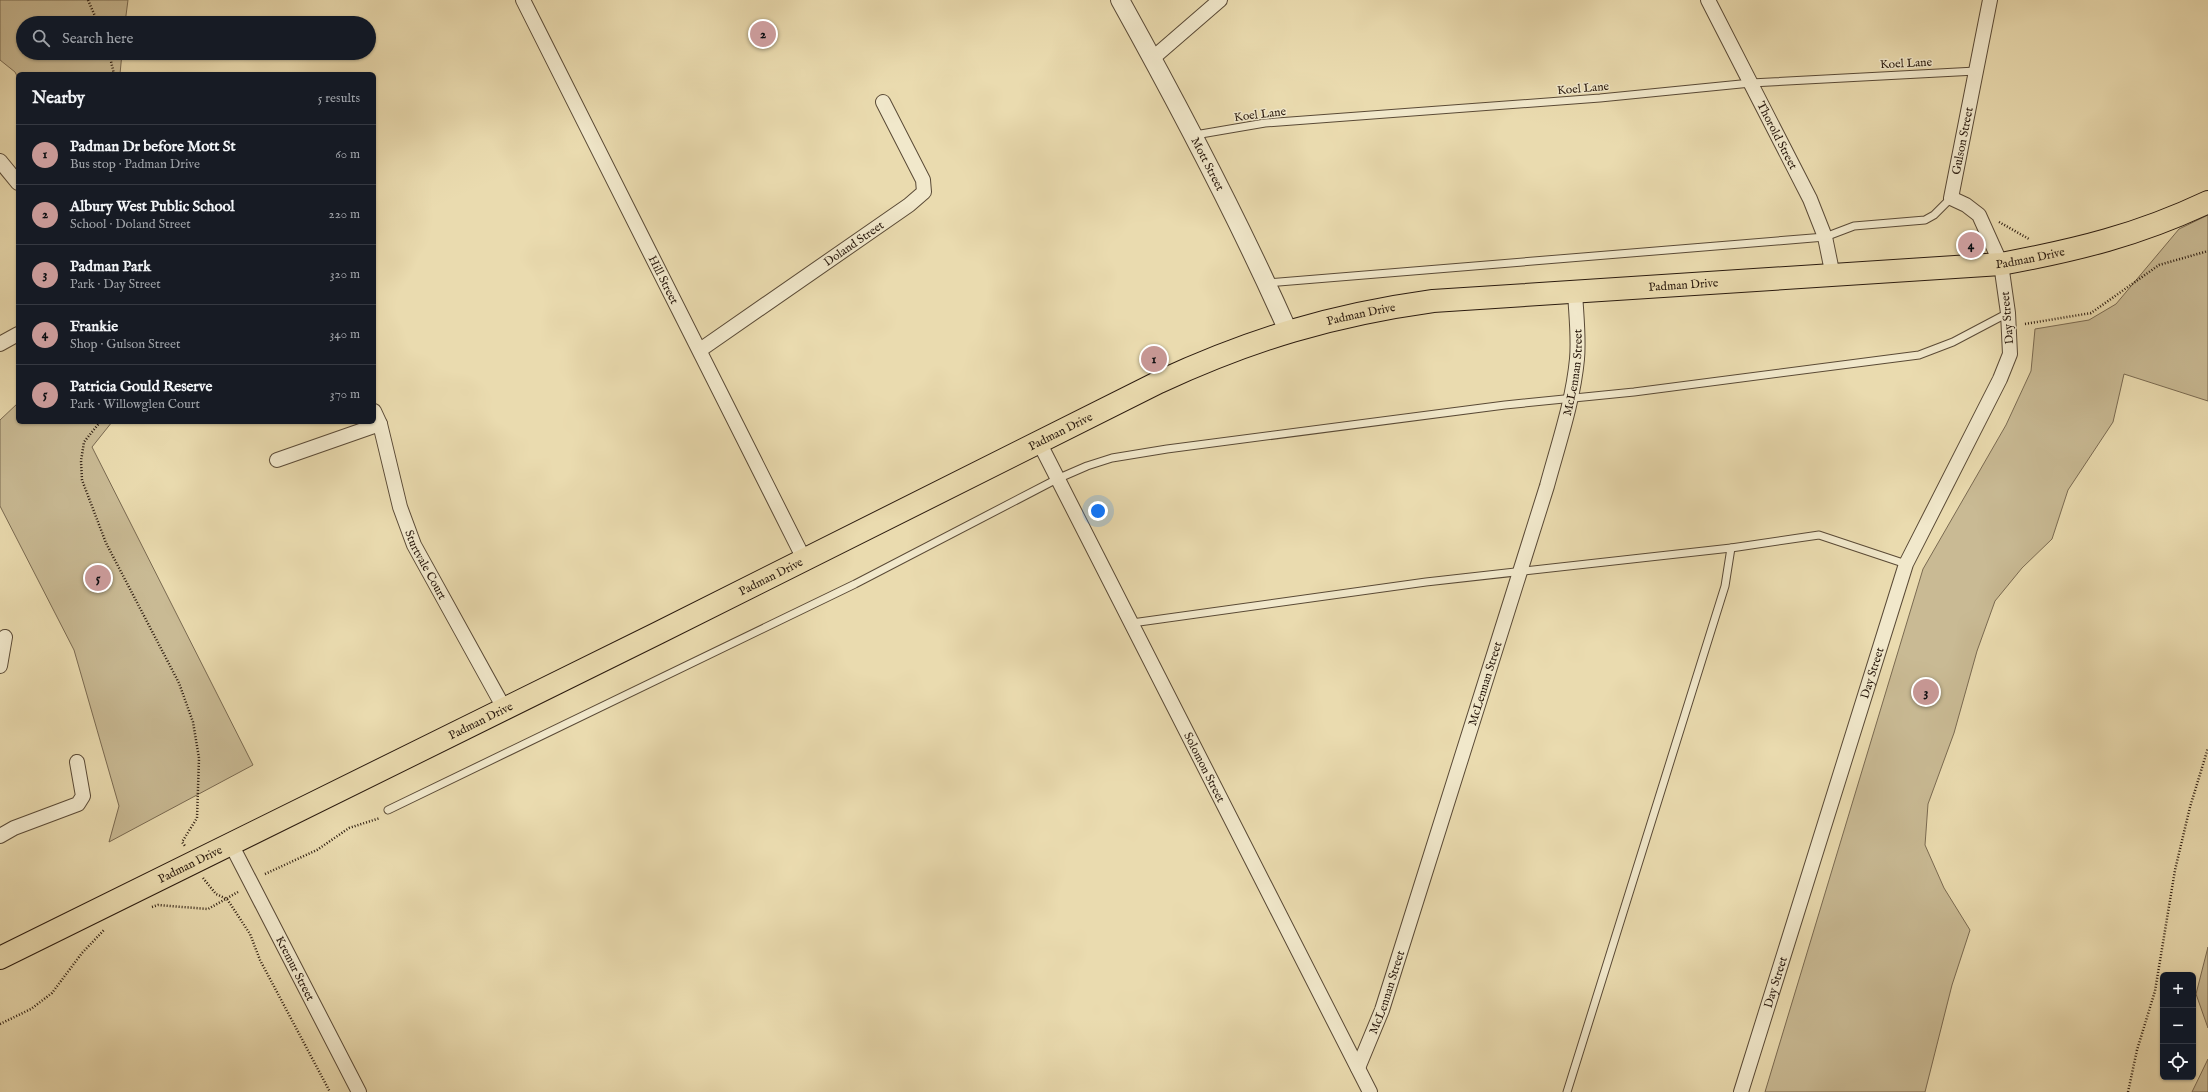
<!DOCTYPE html>
<html lang="en">
<head>
<meta charset="utf-8">
<style>
	:root { --surface:#171b24; --page:#20242c; --text:#f1f3f6; --muted:#9ea1a6; --line:#363941; --accent:#c59692 }
	body { margin:0; font-family:"IM FELL English",serif; background:var(--page); color:var(--text) }
	.controls { position:absolute; right:12px; bottom:12px; display:grid; overflow:hidden; border-radius:6px; box-shadow:0 1px 3px #0004 }
	.controls button { width:36px; height:36px; display:grid; place-items:center; padding:0; border:0; border-bottom:1px solid var(--line); background:var(--surface); color:var(--text); font:20px sans-serif }
	.you { position:absolute; left:1098px; top:511px; width:14px; height:14px; margin:-10px; border:3px solid #fff; border-radius:50%; background:#1a73e8; box-shadow:0 0 0 6px #1a73e833 }
	.badge { display:grid; place-items:center; width:26px; height:26px; border-radius:50%; background:var(--accent); color:#111; font-size:13px; font-weight:700 }
	.pin { position:absolute; translate:-50% -50%; border:2px solid #fff; box-shadow:0 1px 4px #0006 }
	.list { margin:0; padding:0; list-style:none }
	h2 { display:flex; justify-content:space-between; align-items:center; height:52px; margin:0; padding:0 16px; font-size:17px }
	h2 small { font-size:13px; font-weight:400; color:var(--muted) }
	.list li { display:grid; grid-template-columns:26px 1fr auto; gap:12px; align-items:center; box-sizing:border-box; height:60px; padding:0 16px; border-top:1px solid var(--line) }
	.list b { display:block; font-size:15px; white-space:nowrap }
	.list p { margin:0; font-size:13px; white-space:nowrap; color:var(--muted) }
	.list em { font-size:13px; font-style:normal; color:var(--muted) }
	.icon { flex:none; width:22px; height:22px; fill:none; stroke:currentColor; stroke-width:2; stroke-linecap:round; stroke-linejoin:round }
	.map { position:relative; flex:none; width:2208px; height:1092px; overflow:hidden }
	.search { position:absolute; background:var(--surface); box-shadow:0 1px 3px #0004; left:16px; top:16px; width:360px; height:44px; display:flex; align-items:center; gap:10px; box-sizing:border-box; padding:0 14px; border-radius:22px; color:var(--muted); font-size:15px }
	.panel { position:absolute; background:var(--surface); box-shadow:0 1px 3px #0004; left:16px; top:72px; width:360px; height:352px; border-radius:6px }
	.map>svg:first-child { display:block }
	.green { fill:#c9ba94; stroke:#7a6a51 }
	.lines { fill:none; stroke-linecap:round; stroke-linejoin:round }
	.service-casing { stroke:#5a4a36; stroke-width:9 }
	.minor-casing { stroke:#5a4a36; stroke-width:16 }
	.tertiary-casing { stroke:#5a4a36; stroke-width:20 }
	.primary-casing { stroke:#2a1a0e; stroke-width:24 }
	.path { stroke:#2a1a0e; stroke-width:2.5; stroke-dasharray:1 2; stroke-linecap:butt }
	.service { stroke:#f1e8cb; stroke-width:7 }
	.minor { stroke:#f1e8cb; stroke-width:14 }
	.tertiary { stroke:#f1e8cb; stroke-width:18 }
	.primary { stroke:#eadbaf; stroke-width:22 }
	.labels { text-anchor:middle; stroke-width:3; stroke-linejoin:round; paint-order:stroke }
	.street-label { font-size:12px; fill:#2a1a0e; stroke:#f1e8cb }
</style>
</head>
<body>
<div class="map">
<svg width="2208" height="1092" viewBox="0 0 2208 1092">
	<rect width="100%" height="100%" fill="#eadbaf"/>
	<filter id="stains"><feTurbulence type="fractalNoise" baseFrequency=".005" numOctaves="4"/><feColorMatrix values="0 0 0 0 .2 0 0 0 0 .09 0 0 0 0 .02 0 0 0 .5 -.17"/></filter>
	<radialGradient id="worn" r=".72"><stop offset=".6" stop-color="#630" stop-opacity="0"/><stop offset="1" stop-color="#630" stop-opacity=".3"/></radialGradient>
	<g class="green">
		<path d="M0,0H128L125,23H23V53H122L120,74H18V78L15,72L0,60Z"/>
		<path d="M2208,215V401L2124,374L2113,422L2068,490L2052,539L2022,568L1995,601L1977,651L1954,733L1928,804L1925,845L1944,888L1970,930L1952,985L1925,1092H1765L1923,569L2006,425L2031,371L2035,329L2089,320L2116,304L2179,229Z"/>
		<path d="M18,403V422H112L92,447L253,765L109,842L119,806L74,650L0,506V420Z"/>
		<path d="M2208,947V1028L2196,994Z"/>
		<path d="M2208,1059V1092H2192Z"/>
	</g>
	<g class="lines">
		<defs>
			<g id="service">
				<path d="M1195,135L1265,123L1600,98L1751,83L1976,71"/>
				<path d="M1267,283L1825,237L1854,226L1925,220L1934,215L1951,198"/>
				<path d="M1132,623L1426,582L1731,548L1819,535L1906,564"/>
				<path d="M388,810L855,584L1057,479L1087,466L1112,458L1167,449L1505,405L1634,392L1919,355L1953,342L2008,313"/>
				<path d="M1567,1092L1725,586L1731,548"/>
			</g>
			<g id="minor">
				<path id="s1" d="M523,0L804,559"/>
				<path id="s2" d="M1708,0L1810,199L1825,237L1833,276"/>
				<path d="M1153,58L1220,0"/>
				<path d="M0,161L18,183"/>
				<path d="M0,344L18,334"/>
				<path id="s3" d="M700,350L909,205L924,192L923,180L883,102"/>
				<path id="s4" d="M374,411L380,424L400,507L414,545L504,708"/>
				<path id="s5" d="M1039,442L1370,1092"/>
				<path d="M277,460L380,424"/>
				<path d="M0,666L5,637"/>
				<path d="M0,836L14,828L78,804L83,796L77,762"/>
				<path id="s6" d="M231,844L359,1092"/>
				<path id="s7" d="M1358,1068L1382,1010L1547,486C1558,445 1573,402 1577,359C1579,337 1576,314 1575,291"/>
				<path id="s8" d="M1741,1092L1906,564L2000,379L2010,354L2008,313L2001,264L1979,215L1966,205L1951,198L1990,0"/>
			</g>
			<g id="tertiary">
				<path id="s9" d="M1120,0C1180,108 1238,218 1288,331"/>
			</g>
			<g id="primary">
				<path id="s10" d="M0,958L658,633L1159,382C1252,339 1332,315 1433,301L2001,264C2077,250 2138,235 2208,202"/>
			</g>
		</defs>
		<use href="#service" class="service-casing"/>
		<use href="#minor" class="minor-casing"/>
		<use href="#tertiary" class="tertiary-casing"/>
		<use href="#primary" class="primary-casing"/>
		<g class="path">
			<path d="M88,0L98,23"/>
			<path d="M109,53L114,74"/>
			<path d="M1999,222L2029,239"/>
			<path d="M2025,324L2091,313L2159,265L2208,251"/>
			<path d="M100,422L84,442L81,461L82,480L106,543L179,683L193,722L199,758L197,818L182,842L185,846"/>
			<path d="M265,874L317,850L349,828L380,818"/>
			<path d="M203,878L216,894L227,899L250,934L260,960L330,1092"/>
			<path d="M152,907L158,905L208,909L238,892"/>
			<path d="M0,1024L31,1009L52,993L82,953L104,930"/>
			<path d="M2128,1092L2137,1050L2155,991L2175,870L2190,807L2208,748"/>
		</g>
		<use href="#service" class="service"/>
		<use href="#minor" class="minor"/>
		<use href="#tertiary" class="tertiary"/>
		<use href="#primary" class="primary"/>
	</g>
	<g class="labels">
		<g class="street-label">
			<text transform="translate(1906 63) rotate(-3)" y="4">Koel Lane</text>
			<text transform="translate(1583 88) rotate(-5)" y="4">Koel Lane</text>
			<text transform="translate(1260 114) rotate(-7)" y="4">Koel Lane</text>
			<text dy="4" stroke="none"><textPath href="#s2" startOffset="152">Thorold Street</textPath></text>
			<text dy="4" stroke="none"><textPath href="#s8" startOffset="1023">Gulson Street</textPath></text>
			<text dy="4" stroke="none"><textPath href="#s9" startOffset="186">Mott Street</textPath></text>
			<text dy="4" stroke="none"><textPath href="#s3" startOffset="187">Doland Street</textPath></text>
			<text dy="4" stroke="none"><textPath href="#s10" startOffset="2180">Padman Drive</textPath></text>
			<text dy="4" stroke="none"><textPath href="#s1" startOffset="313">Hill Street</textPath></text>
			<text dy="4" stroke="none"><textPath href="#s10" startOffset="1832">Padman Drive</textPath></text>
			<text dy="4" stroke="none"><textPath href="#s10" startOffset="1508">Padman Drive</textPath></text>
			<text transform="translate(2007 318) rotate(-95)" y="4">Day Street</text>
			<text dy="4" stroke="none"><textPath href="#s7" startOffset="729">McLennan Street</textPath></text>
			<text dy="4" stroke="none"><textPath href="#s10" startOffset="1184">Padman Drive</textPath></text>
			<text dy="4" stroke="none"><textPath href="#s4" startOffset="163">Sturtvale Court</textPath></text>
			<text dy="4" stroke="none"><textPath href="#s10" startOffset="860">Padman Drive</textPath></text>
			<text dy="4" stroke="none"><textPath href="#s8" startOffset="439">Day Street</textPath></text>
			<text dy="4" stroke="none"><textPath href="#s7" startOffset="405">McLennan Street</textPath></text>
			<text dy="4" stroke="none"><textPath href="#s10" startOffset="536">Padman Drive</textPath></text>
			<text dy="4" stroke="none"><textPath href="#s5" startOffset="365">Solomon Street</textPath></text>
			<text dy="4" stroke="none"><textPath href="#s10" startOffset="212">Padman Drive</textPath></text>
			<text dy="4" stroke="none"><textPath href="#s6" startOffset="140">Kremur Street</textPath></text>
			<text dy="4" stroke="none"><textPath href="#s8" startOffset="115">Day Street</textPath></text>
			<text dy="4" stroke="none"><textPath href="#s7" startOffset="81">McLennan Street</textPath></text>
		</g>
	</g>
	<rect width="100%" height="100%" filter="url(#stains)"/>
	<rect width="100%" height="100%" fill="url(#worn)"/>
</svg>
<div class="controls">
<button>+</button>
<button>−</button>
<button><svg class="icon" aria-label="locate" viewBox="0 0 24 24"><circle cx="12" cy="12" r="6"/><path d="M12 2v4M12 18v4M2 12h4M18 12h4"/></svg></button>
</div>
<div class="you"></div>
<div class="pin badge" style="left:1154px;top:359px">1</div>
<div class="pin badge" style="left:763px;top:34px">2</div>
<div class="pin badge" style="left:1926px;top:692px">3</div>
<div class="pin badge" style="left:1971px;top:245px">4</div>
<div class="pin badge" style="left:98px;top:578px">5</div>
<div class="search"><svg class="icon" aria-label="search" viewBox="0 0 24 24"><circle cx="10" cy="10" r="6"/><path d="M15 15l6 6"/></svg>Search here</div>
<section class="panel">
<h2>Nearby<small>5 results</small></h2>
<ul class="list">
<li><span class="badge">1</span><div><b>Padman Dr before Mott St</b><p>Bus stop · Padman Drive</p></div><em>60 m</em></li>
<li><span class="badge">2</span><div><b>Albury West Public School</b><p>School · Doland Street</p></div><em>220 m</em></li>
<li><span class="badge">3</span><div><b>Padman Park</b><p>Park · Day Street</p></div><em>320 m</em></li>
<li><span class="badge">4</span><div><b>Frankie</b><p>Shop · Gulson Street</p></div><em>340 m</em></li>
<li><span class="badge">5</span><div><b>Patricia Gould Reserve</b><p>Park · Willowglen Court</p></div><em>370 m</em></li>
</ul>
</section>
</div>
</body>
</html>
